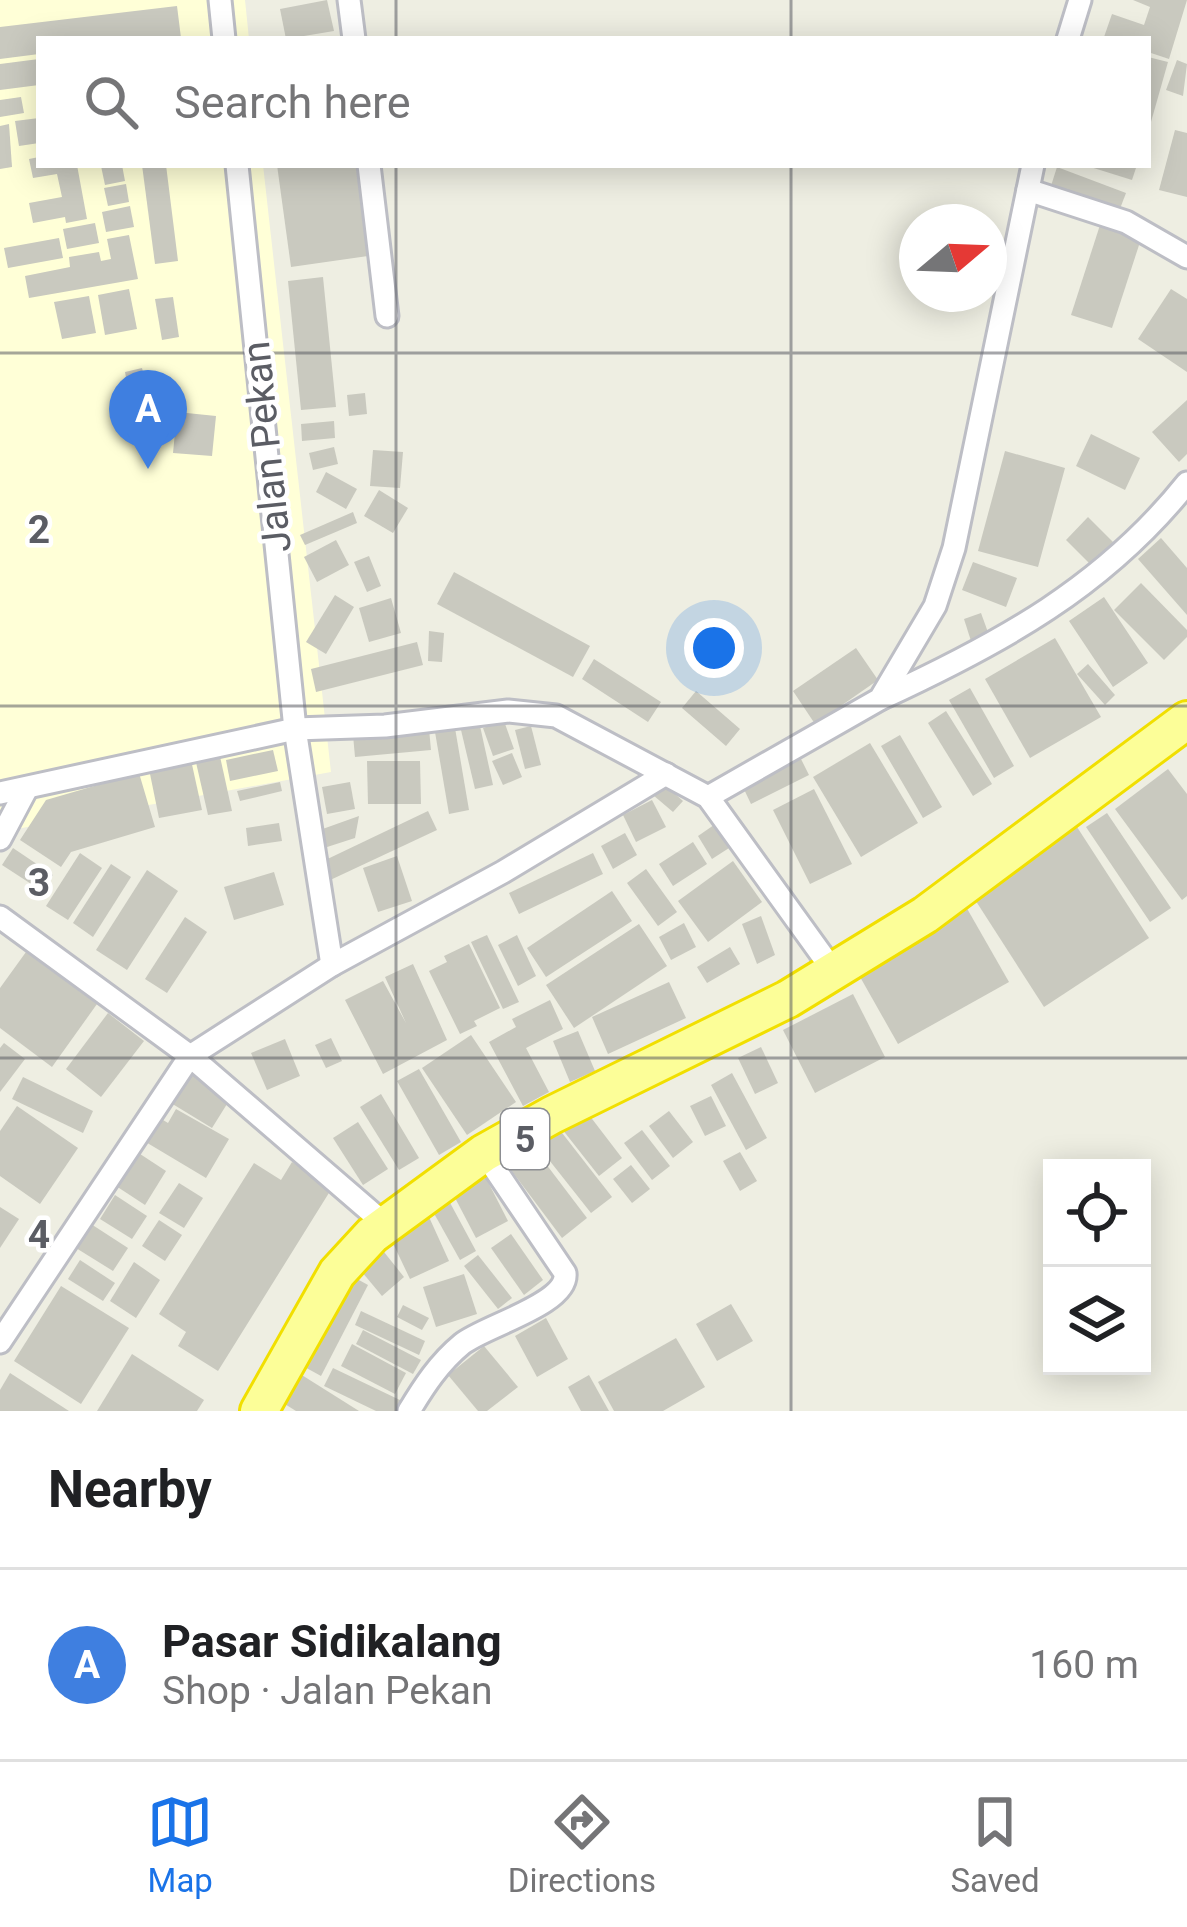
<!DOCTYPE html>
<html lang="en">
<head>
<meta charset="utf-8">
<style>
	:root { --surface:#fff; --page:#f6f6f6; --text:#202124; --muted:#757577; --line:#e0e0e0; --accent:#1a73e8 }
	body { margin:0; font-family:Roboto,sans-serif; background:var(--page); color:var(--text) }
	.controls { position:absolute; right:36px; bottom:36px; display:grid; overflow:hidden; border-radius:0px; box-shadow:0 6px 30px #0003 }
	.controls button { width:108px; height:108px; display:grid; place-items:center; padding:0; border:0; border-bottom:3px solid var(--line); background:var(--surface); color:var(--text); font:60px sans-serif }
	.compass { position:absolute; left:899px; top:204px; width:108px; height:108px; border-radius:50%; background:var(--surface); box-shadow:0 6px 30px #0003; rotate:71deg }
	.you { position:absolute; left:714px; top:648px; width:42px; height:42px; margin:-30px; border:9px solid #fff; border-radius:50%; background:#1a73e8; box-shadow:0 0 0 18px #1a73e833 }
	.badge { display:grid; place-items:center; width:78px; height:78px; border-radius:50%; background:var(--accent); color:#fff; font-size:39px; font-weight:700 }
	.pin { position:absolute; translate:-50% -99px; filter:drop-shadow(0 3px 6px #0008) }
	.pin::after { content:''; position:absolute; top:63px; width:42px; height:36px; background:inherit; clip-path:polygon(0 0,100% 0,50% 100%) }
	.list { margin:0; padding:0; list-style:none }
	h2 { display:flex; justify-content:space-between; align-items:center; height:156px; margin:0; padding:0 48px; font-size:51px }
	h2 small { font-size:39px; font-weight:400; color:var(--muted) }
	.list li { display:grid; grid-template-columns:78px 1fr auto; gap:36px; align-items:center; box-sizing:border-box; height:192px; padding:0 48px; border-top:3px solid var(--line) }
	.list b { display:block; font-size:45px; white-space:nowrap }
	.list p { margin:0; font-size:39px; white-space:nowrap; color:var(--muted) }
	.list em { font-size:39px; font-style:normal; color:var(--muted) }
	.icon { flex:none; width:66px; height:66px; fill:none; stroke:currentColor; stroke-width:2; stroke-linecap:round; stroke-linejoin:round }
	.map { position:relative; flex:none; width:1187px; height:1411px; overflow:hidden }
	.search { position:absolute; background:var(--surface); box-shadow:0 6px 30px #0003; left:36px; right:36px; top:36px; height:132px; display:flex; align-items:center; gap:30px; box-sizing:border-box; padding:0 42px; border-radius:0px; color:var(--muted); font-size:45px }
	.sheet { height:348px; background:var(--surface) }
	nav { display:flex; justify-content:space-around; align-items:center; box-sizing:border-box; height:168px; border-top:3px solid var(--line); background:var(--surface); font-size:33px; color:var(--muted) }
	nav a { display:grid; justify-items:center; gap:6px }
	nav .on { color:var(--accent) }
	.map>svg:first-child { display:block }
	.commercial { fill:#ffffd7 }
	.building { fill:#c9c9bf }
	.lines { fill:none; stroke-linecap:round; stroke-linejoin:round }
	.minor-casing { stroke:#bdbec5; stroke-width:27 }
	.trunk-casing { stroke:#f1df00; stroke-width:42 }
	.minor { stroke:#fff; stroke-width:21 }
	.trunk { stroke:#fcfe98; stroke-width:36 }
	.grid { fill:none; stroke:#5b5d64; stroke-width:3; stroke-opacity:0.55 }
	.labels { text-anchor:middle; stroke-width:9; stroke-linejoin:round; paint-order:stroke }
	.shield { fill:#fff; stroke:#8c8e92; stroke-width:3 }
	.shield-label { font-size:36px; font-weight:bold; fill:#5b5d64 }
	.street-label { font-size:39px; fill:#5b5d64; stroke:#fff }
	.grid-label { font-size:39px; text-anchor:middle; font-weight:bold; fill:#5b5d64; stroke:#fff; stroke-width:9; stroke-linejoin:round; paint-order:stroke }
</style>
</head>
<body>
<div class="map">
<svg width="1187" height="1411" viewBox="0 0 1187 1411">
	<rect width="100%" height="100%" fill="#eeeee2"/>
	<path class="commercial" d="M0,0H245L249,39H39V165H263L331,772L0,832Z"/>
	<g class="building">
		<path d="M327,0L334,31L286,39L280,9Z"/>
		<path d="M1133,0H1187L1169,59L1148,52V39L1104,37L1112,14L1144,25L1150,7Z"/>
		<path d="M177,6L181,38L39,39V54L0,59V27Z"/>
		<path d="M1148,57L1168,62L1149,129H1148Z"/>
		<path d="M39,59V85L0,90V64Z"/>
		<path d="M1177,60L1187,64L1183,96L1166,90Z"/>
		<path d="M21,97L24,113L0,117V100Z"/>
		<path d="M39,118V143L19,146L15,121Z"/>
		<path d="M9,124L12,167L0,169V126Z"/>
		<path d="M1175,130L1187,133V197L1159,190Z"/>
		<path d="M39,157V165H77L87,219L66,223L65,217L33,223L29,203L62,197L57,174L33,178L29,159Z"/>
		<path d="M122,165L125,181L105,185L101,166Z"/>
		<path d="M142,165H166L178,261L155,264Z"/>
		<path d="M277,165H356L368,256L291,267Z"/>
		<path d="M1084,165H1137L1132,180Z"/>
		<path d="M1057,167L1126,193L1118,214L1050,189Z"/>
		<path d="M126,184L129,202L108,206L104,188Z"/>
		<path d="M130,206L134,227L106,232L102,212Z"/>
		<path d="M95,223L99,243L67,249L63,229Z"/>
		<path d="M1100,225L1141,239L1112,328L1071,315Z"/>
		<path d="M129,235L138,279L29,298L25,276L70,267L69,257L99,252L101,261L111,259L107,239Z"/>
		<path d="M59,238L63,258L8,268L4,248Z"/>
		<path d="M323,277L336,407L301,410L288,281Z"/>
		<path d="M129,289L137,329L105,335L98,295Z"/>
		<path d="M1171,289L1187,299V372L1138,339Z"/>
		<path d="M89,296L96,333L62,339L54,302Z"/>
		<path d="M173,297L179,337L162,340L155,299Z"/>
		<path d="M142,368L147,388L129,393L125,372Z"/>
		<path d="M365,393L367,414L349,416L347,395Z"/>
		<path d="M1187,400V454L1179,462L1152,432Z"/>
		<path d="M177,412L216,416L212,456L173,453Z"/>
		<path d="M334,421L335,438L302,441L301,424Z"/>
		<path d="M1091,434L1140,458L1125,490L1076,466Z"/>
		<path d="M334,447L338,464L313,470L309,453Z"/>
		<path d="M373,450L403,452L400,488L370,486Z"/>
		<path d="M1005,451L1065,468L1038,567L978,551Z"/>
		<path d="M326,472L357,489L346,509L316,492Z"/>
		<path d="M379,490L408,508L393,533L364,516Z"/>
		<path d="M353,512L357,523L305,545L300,535Z"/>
		<path d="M1088,517L1115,544L1093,567L1066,540Z"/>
		<path d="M1161,538L1187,568V615L1138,559Z"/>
		<path d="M336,540L349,565L317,582L304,557Z"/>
		<path d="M369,556L381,586L367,592L354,562Z"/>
		<path d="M973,562L1017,578L1006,607L962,590Z"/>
		<path d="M454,572L590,646L573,677L437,604Z"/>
		<path d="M1141,583L1187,630V637L1164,660L1114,610Z"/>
		<path d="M335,595L354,607L326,654L306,642Z"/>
		<path d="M1104,597L1148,663L1113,687L1069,621Z"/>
		<path d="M391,598L401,633L369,642L359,608Z"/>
		<path d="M981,613L989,635L971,641L964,619Z"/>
		<path d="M429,631L444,633L442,662L428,661Z"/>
		<path d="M1055,638L1101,717L1030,758L985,679Z"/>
		<path d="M417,642L423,665L316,692L311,669Z"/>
		<path d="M856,648L878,680L815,724L793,691Z"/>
		<path d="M594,659L661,702L648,722L582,679Z"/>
		<path d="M1088,664L1115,695L1105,705L1077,674Z"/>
		<path d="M970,688L1014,766L994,778L949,700Z"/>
		<path d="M696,691L740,729L726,746L682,708Z"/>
		<path d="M946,711L992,784L973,796L928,723Z"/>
		<path d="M504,721L514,749L493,756L483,728Z"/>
		<path d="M480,726L493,785L475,789L461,730Z"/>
		<path d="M531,726L541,765L525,769L515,730Z"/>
		<path d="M455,728L469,810L449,814L435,732Z"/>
		<path d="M429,729L431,750L355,757L353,735Z"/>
		<path d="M900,735L942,807L923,818L881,746Z"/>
		<path d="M870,743L918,823L861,857L813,777Z"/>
		<path d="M273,750L278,771L230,781L226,760Z"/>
		<path d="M219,752L232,811L208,815L195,758Z"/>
		<path d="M512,753L522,777L503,785L492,761Z"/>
		<path d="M799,755L809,775L751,804L741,783Z"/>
		<path d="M191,760L202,810L159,818L149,769Z"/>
		<path d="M367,761H420L421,804H368Z"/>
		<path d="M1168,769L1187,794V896L1182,900L1115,809Z"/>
		<path d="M139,773L155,827L71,852L61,867L20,840L46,800Z"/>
		<path d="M280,782L282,791L240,801L237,791Z"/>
		<path d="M350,782L355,809L327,814L322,787Z"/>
		<path d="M663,783L683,801L673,812L653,795Z"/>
		<path d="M814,789L852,864L810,884L773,810Z"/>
		<path d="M652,800L666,827L636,842L623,815Z"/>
		<path d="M428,811L437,830L326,882L317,864Z"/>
		<path d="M1107,813L1171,908L1150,922L1086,827Z"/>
		<path d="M359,816L355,838L324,848L317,831Z"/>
		<path d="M279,823L282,841L248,846L246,828Z"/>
		<path d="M714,825L729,848L712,859L698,836Z"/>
		<path d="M1077,827L1149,938L1044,1007L972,895Z"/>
		<path d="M625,833L637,855L613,869L601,846Z"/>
		<path d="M693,842L707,864L673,886L659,864Z"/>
		<path d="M13,848L53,875L42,891L2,865Z"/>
		<path d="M80,853L102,868L68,920L46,906Z"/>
		<path d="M593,853L603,874L519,914L509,893Z"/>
		<path d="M397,856L412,901L378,912L363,868Z"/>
		<path d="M733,861L762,902L708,942L678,901Z"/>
		<path d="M111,864L131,877L93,937L73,923Z"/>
		<path d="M646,869L677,912L658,926L627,883Z"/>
		<path d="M147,870L178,891L127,970L96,950Z"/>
		<path d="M274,872L284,905L234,920L224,887Z"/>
		<path d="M612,891L632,921L546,977L527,948Z"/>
		<path d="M965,905L1009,982L898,1044L855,968Z"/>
		<path d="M761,916L775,955L757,964L742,924Z"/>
		<path d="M185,917L207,932L167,993L145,979Z"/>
		<path d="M684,923L696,947L671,960L659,937Z"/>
		<path d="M639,924L667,966L574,1028L546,985Z"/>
		<path d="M487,935L519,1002L503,1009L471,942Z"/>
		<path d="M517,935L536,976L518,986L498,945Z"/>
		<path d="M469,944L500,1008L474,1021L477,1026L460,1034L429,971L447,962L444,956Z"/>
		<path d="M730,947L740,964L707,983L697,967Z"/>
		<path d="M26,952L97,1004L52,1067L0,1028V988Z"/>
		<path d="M413,964L447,1040L383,1074L345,1000L383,981L406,1023L385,977Z"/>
		<path d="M669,982L686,1018L608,1054L592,1017Z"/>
		<path d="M853,994L885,1057L815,1093L783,1030Z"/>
		<path d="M550,1000L563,1029L526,1048L549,1092L523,1106L489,1042L516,1027L512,1019Z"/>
		<path d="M108,1013L144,1041L101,1097L66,1069Z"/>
		<path d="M578,1031L595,1071L570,1082L553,1041Z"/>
		<path d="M471,1035L516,1102L467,1135L422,1068Z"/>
		<path d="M331,1038L342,1061L326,1068L315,1045Z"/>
		<path d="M285,1039L300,1076L267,1090L251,1053Z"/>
		<path d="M4,1043L25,1059L0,1092V1048Z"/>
		<path d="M761,1047L778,1083L755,1094L738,1058Z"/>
		<path d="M185,1068L232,1096L212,1128L166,1100Z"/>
		<path d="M419,1069L461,1142L439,1155L397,1081Z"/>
		<path d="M732,1073L767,1138L746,1150L711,1085Z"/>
		<path d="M23,1077L93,1111L83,1133L12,1099Z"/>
		<path d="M381,1094L419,1158L399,1170L360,1107Z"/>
		<path d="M711,1096L726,1126L705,1136L690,1106Z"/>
		<path d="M17,1106L78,1148L40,1204L0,1176V1131Z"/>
		<path d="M176,1109L229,1139L206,1178L139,1138L153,1114L168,1123Z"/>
		<path d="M586,1111L622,1158L599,1176L562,1129Z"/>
		<path d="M669,1111L693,1142L673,1158L649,1126Z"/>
		<path d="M358,1122L388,1169L363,1185L333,1138Z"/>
		<path d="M559,1129L612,1197L591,1213L538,1146Z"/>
		<path d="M642,1130L670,1166L652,1180L624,1143Z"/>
		<path d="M527,1139L587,1218L562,1238L502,1158Z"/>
		<path d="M134,1150L166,1171L145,1205L113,1184Z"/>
		<path d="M740,1152L757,1181L740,1191L723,1161Z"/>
		<path d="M292,1162L332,1188L218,1371L178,1346L186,1332L159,1314L254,1163L281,1180Z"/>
		<path d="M631,1165L650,1189L632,1203L613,1179Z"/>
		<path d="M486,1178L508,1221L476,1238L453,1194Z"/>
		<path d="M179,1183L203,1198L184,1228L159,1213Z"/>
		<path d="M115,1195L147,1216L132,1239L100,1219Z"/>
		<path d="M448,1199L476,1251L460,1260L431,1208Z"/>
		<path d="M0,1207L19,1219L0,1248Z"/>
		<path d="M429,1217L449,1261L410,1279L389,1235Z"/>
		<path d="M159,1220L182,1235L165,1261L142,1246Z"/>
		<path d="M91,1224L128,1248L113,1271L76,1248Z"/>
		<path d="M511,1234L543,1280L524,1295L491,1248Z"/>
		<path d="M380,1247L404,1277L382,1296L357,1266Z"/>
		<path d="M478,1255L512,1298L498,1309L464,1266Z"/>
		<path d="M80,1260L115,1283L103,1301L68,1279Z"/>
		<path d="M134,1262L160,1280L136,1318L110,1301Z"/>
		<path d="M348,1274L368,1285L321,1376L301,1365Z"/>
		<path d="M464,1274L477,1314L436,1327L423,1287Z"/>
		<path d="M61,1286L129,1328L81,1404L14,1361Z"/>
		<path d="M731,1304L753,1341L717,1361L696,1324Z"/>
		<path d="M403,1305L429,1318L422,1330L397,1317Z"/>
		<path d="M361,1311L425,1341L419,1355L355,1325Z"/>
		<path d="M546,1318L568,1359L537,1377L515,1336Z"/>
		<path d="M363,1330L421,1360L413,1374L356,1344Z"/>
		<path d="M676,1338L705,1387L663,1411H614L598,1382Z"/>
		<path d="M352,1344L406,1373L395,1394L341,1366Z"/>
		<path d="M484,1346L518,1387L487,1411H478L448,1375Z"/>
		<path d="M132,1354L204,1400L197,1411H97Z"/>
		<path d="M333,1368L402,1401L397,1411H376L324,1386Z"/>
		<path d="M297,1372L359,1411H296L280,1401Z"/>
		<path d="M10,1373L69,1411H0V1390Z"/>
		<path d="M589,1375L609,1411H581L568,1387Z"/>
	</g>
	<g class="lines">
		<defs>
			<g id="minor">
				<path d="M220,0L224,39"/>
				<path d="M349,0L354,39"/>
				<path d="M1068,39L1080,0"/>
				<path d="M237,165L295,729L332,965"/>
				<path d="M369,165L387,316"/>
				<path d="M1028,190L1126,222L1187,257"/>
				<path d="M882,698C1001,643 1104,587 1187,483"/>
				<path d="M0,793L295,729L385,726L508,711L556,716L708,797L837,976"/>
				<path d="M708,797L880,699L935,606L954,548L1033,165"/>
				<path d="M0,839L27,788"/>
				<path d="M0,917L190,1056L386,1225"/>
				<path d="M0,1342L190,1056L332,965L503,872L666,774"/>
				<path d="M409,1411C424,1386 439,1363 462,1344C484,1326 569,1304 565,1273L484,1153"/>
			</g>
			<path id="trunk" d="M259,1411L337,1273L372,1235L484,1153L552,1115L788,999L925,915L1187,720"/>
		</defs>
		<use href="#minor" class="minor-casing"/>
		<use href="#trunk" class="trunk-casing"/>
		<use href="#minor" class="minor"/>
		<use href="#trunk" class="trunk"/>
	</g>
	<path class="grid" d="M396,0V39M791,0V39M396,165V1411M791,165V1411M0,353H1187M0,706H1187M0,1058H1187"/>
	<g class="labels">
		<rect class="shield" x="501" y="1109" width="48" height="60" rx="9"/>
		<g class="shield-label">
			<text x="525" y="1152">5</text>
		</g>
		<g class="street-label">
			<text transform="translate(266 447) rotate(-96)" y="14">Jalan Pekan</text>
		</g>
	</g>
	<g class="grid-label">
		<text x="39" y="543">2</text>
		<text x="39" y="896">3</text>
		<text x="39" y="1248">4</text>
	</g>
</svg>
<div class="controls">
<button><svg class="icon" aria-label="locate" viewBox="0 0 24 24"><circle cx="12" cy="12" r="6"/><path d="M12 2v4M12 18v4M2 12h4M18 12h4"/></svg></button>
<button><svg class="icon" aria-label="layers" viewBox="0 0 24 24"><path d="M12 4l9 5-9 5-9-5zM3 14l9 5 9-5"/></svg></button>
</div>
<svg class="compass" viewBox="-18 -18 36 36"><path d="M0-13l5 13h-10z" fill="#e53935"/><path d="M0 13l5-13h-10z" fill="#757577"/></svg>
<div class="you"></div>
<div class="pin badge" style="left:148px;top:469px;background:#3f7fe0">A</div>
<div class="search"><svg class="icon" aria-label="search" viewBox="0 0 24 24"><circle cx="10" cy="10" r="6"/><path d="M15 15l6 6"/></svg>Search here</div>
</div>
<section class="sheet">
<h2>Nearby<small></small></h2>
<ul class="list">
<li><span class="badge" style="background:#3f7fe0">A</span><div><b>Pasar Sidikalang</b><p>Shop · Jalan Pekan</p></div><em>160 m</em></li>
</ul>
</section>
<nav>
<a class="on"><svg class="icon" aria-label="map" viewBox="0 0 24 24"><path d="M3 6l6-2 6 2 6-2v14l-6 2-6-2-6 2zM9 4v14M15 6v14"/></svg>Map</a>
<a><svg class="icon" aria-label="directions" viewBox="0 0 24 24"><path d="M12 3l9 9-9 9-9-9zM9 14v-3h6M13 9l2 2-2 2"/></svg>Directions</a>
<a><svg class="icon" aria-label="saved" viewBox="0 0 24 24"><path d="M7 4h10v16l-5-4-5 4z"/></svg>Saved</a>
</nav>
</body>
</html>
